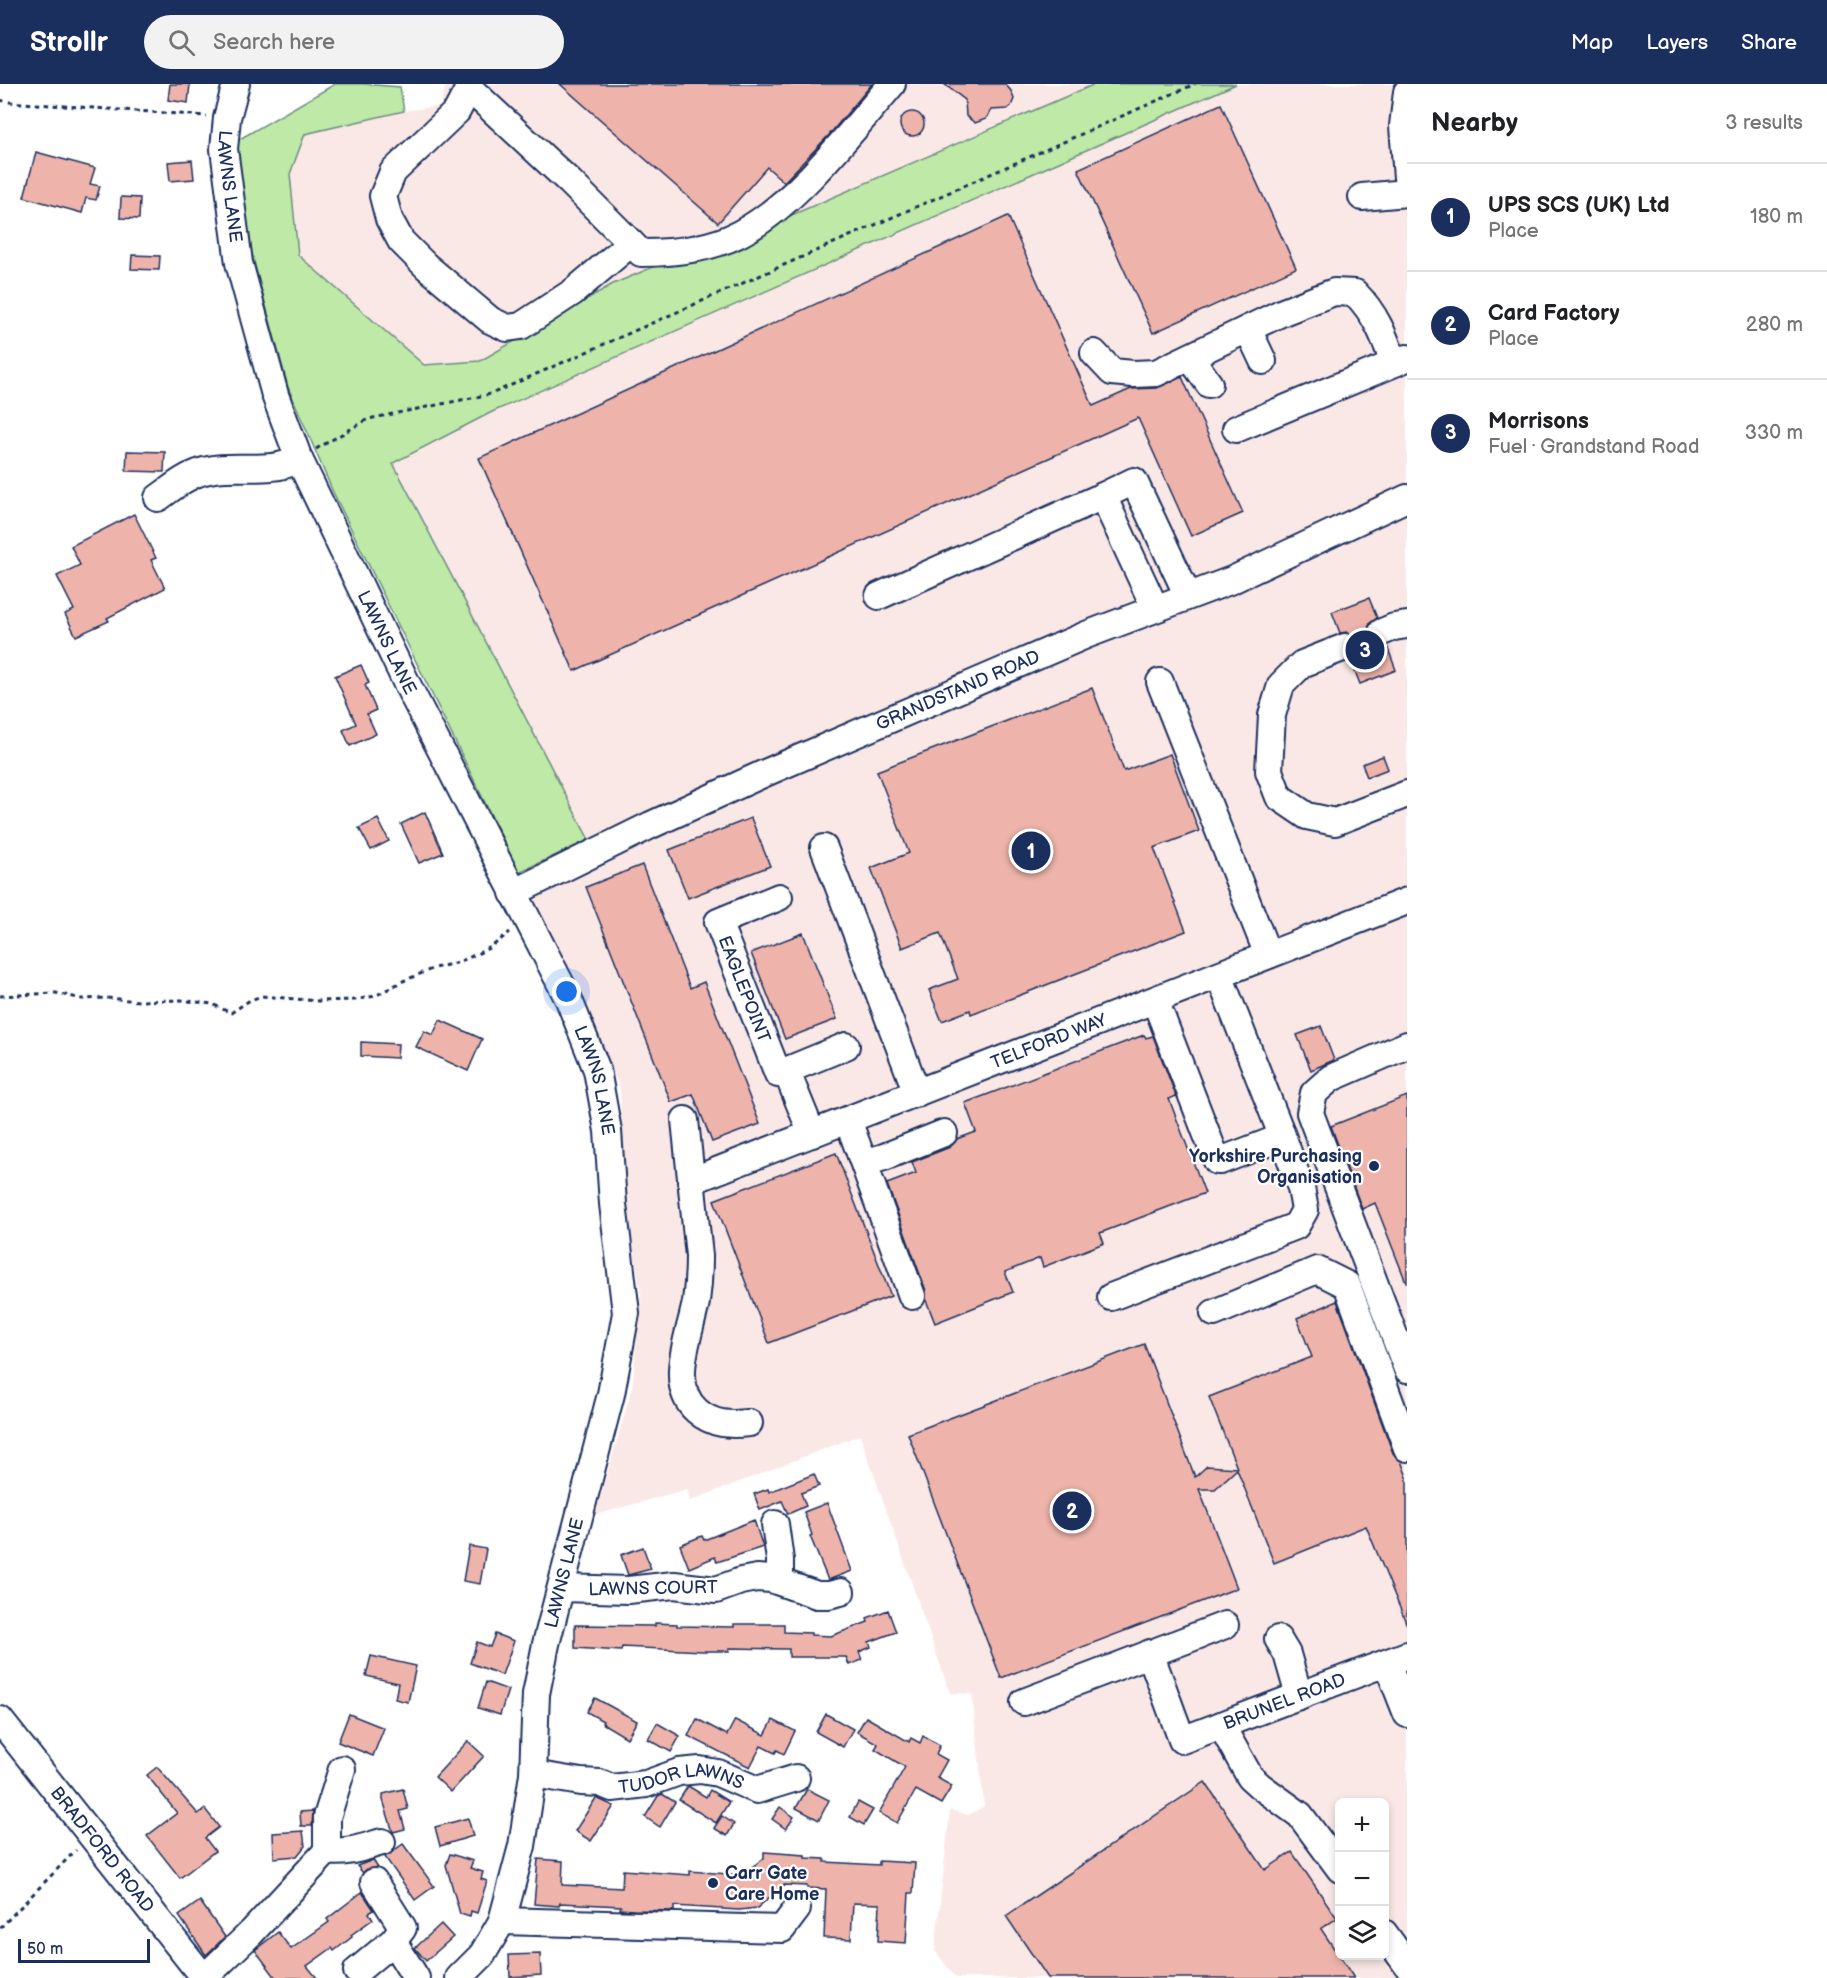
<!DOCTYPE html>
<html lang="en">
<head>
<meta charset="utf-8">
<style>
	:root { --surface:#fff; --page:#f2f2f2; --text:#202124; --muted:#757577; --line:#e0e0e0; --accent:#1b2f5e }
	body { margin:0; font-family:"Balsamiq Sans",sans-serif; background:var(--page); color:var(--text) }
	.controls { position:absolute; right:18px; bottom:18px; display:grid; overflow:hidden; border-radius:9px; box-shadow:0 3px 9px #0003 }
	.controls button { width:54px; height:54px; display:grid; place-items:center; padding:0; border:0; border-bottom:2px solid var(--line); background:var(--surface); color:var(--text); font:30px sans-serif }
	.scale { position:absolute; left:18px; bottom:15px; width:132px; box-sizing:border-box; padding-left:6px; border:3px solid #1b2f5e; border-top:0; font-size:16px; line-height:21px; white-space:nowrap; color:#1b2f5e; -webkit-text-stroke:4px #fff; paint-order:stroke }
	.you { position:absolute; left:567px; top:908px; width:21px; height:21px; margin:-15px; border:4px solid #fff; border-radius:50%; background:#1a73e8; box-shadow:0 0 0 9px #1a73e833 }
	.badge { display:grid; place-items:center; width:39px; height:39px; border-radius:50%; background:var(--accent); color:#fff; font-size:20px; font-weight:700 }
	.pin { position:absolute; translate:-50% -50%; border:3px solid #fff; box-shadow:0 2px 6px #0006 }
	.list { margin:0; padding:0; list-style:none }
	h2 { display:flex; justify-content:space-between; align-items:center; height:78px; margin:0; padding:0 24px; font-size:26px }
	h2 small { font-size:20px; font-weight:400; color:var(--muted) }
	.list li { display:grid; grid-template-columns:39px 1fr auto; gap:18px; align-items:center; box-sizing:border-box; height:108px; padding:0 24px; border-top:2px solid var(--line) }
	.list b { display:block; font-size:22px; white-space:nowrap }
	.list p { margin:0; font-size:20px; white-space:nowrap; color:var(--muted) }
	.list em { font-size:20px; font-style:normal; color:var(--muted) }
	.icon { flex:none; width:33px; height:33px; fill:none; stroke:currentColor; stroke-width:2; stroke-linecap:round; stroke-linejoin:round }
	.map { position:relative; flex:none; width:1407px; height:1894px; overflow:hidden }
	header { display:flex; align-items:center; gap:36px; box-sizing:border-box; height:84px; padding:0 30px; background:var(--accent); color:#fff }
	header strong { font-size:28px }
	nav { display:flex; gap:33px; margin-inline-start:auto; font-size:21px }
	.search { width:420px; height:54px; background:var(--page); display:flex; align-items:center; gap:15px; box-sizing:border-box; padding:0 21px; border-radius:33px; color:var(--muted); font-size:22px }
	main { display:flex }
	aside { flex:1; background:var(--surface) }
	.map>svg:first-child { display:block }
	.built { fill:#fae8e6; fill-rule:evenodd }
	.green { fill:#bee9a6; stroke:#6c8c82; stroke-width:1.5 }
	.building { fill:#eeb4ab; stroke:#1b2f5e; stroke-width:1.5 }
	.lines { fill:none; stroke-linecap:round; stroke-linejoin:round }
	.minor-tunnel { stroke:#d1d5df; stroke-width:26; stroke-dasharray:26 13; stroke-linecap:butt }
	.minor-casing { stroke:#1b2f5e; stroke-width:30 }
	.path { stroke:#1b2f5e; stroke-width:3; stroke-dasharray:4.5 4.5; stroke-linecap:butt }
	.minor { stroke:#fff; stroke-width:26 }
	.poi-dot { fill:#1b2f5e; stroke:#fff; stroke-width:2 }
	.labels { text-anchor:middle; stroke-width:4.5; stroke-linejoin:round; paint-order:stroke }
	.street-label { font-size:18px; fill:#1b2f5e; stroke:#fff }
	.poi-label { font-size:18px; font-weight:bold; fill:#1b2f5e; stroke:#fff; text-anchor:end }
</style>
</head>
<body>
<header>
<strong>Strollr</strong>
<div class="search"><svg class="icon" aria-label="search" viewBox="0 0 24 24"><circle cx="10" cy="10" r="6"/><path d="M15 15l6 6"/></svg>Search here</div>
<nav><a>Map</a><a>Layers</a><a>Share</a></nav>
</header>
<main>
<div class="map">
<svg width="1407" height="1894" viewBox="0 0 1407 1894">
	<rect width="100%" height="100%" fill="#fff"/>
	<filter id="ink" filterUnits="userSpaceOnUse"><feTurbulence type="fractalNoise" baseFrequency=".0167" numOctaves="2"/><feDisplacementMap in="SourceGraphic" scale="12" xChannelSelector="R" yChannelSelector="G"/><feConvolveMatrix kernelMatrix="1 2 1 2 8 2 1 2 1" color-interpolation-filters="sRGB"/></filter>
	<g filter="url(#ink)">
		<path class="built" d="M446,0H1407V1894H956L935,1867L950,1726L969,1731L984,1722L972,1610L950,1609L860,1351L690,1417L687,1405L595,1431L632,1305L641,1211L623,1095L620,1005L577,907L519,788L589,756L393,379L423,281L297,171L290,90L305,50L404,27L440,22ZM1340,1718H1384V1872H1340Z"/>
		<path class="green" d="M335,0H363L400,3L404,27L305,50L290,90L298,171L424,281L480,277L613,200L691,167L734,156L1095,0H1236L492,328L393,379L589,756L519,788L333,408L288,303L253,174L231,60Z"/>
		<g class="building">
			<path d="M170,0H190L188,19L168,16Z"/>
			<path d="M560,0H872L829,51L784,98L767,83L718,139Z"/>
			<path d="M944,0H1005L1011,7L1014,15L1011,22L1007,25L991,26L986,35L975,39L966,32L965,16Z"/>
			<path d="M1221,20L1296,184L1153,249L1078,85Z"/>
			<circle cx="912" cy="40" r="12"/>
			<path d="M36,68L95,84L90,100L100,102L96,116L86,114L82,129L24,113Z"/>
			<path d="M192,76L194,95L170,97L168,78Z"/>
			<path d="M121,113L140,114L139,135L120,134Z"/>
			<path d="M1008,132L1093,322L1131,305L1157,304L1182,293L1243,429L1191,452L1138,334L574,587L479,374Z"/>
			<path d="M132,171L160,172L159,186L131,185Z"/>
			<path d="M127,367L165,368L164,388L126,387Z"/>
			<path d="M134,430L156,474L151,476L165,504L107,534L109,537L76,552L65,530L74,526L57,492L80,481L71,462Z"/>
			<path d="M1369,514L1377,534L1370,539L1367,547L1368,553L1373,560L1380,563L1387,562L1396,586L1360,600L1351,577L1357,572L1360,565L1359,558L1354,551L1347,548L1340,549L1332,528Z"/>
			<path d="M361,581L369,599L365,601L376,626L367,630L376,650L350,662L343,646L356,640L335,592Z"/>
			<path d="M1092,604L1124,687L1170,670L1199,747L1154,764L1186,847L971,930L970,926L942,937L929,906L958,895L940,849L902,864L871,784L909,769L877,687Z"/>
			<path d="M1383,672L1388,685L1367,693L1362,680Z"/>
			<path d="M425,728L443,769L419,779L401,740Z"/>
			<path d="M751,734L770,782L688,814L669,766Z"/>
			<path d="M378,735L389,757L371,766L359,744Z"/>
			<path d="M642,781L690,904L704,898L760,1040L712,1058L693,1010L671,1018L586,803Z"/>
			<path d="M803,849L837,935L785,955L751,869Z"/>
			<path d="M440,936L482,955L468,987L416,963L424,947L433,951Z"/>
			<path d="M1321,942L1334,976L1311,986L1297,951Z"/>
			<path d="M1144,951L1146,954L1153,952L1176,1012L1169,1015L1205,1109L1100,1149L1104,1159L1043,1183L1040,1174L1005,1188L1013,1208L935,1239L926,1216V1207L887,1100L916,1089L912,1078L950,1063L957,1055L976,1048L965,1019Z"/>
			<path d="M361,958L398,960L397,974L361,972Z"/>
			<path d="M1407,1012V1198H1406L1375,1119L1362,1125L1331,1042Z"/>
			<path d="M836,1069L891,1212L769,1259L714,1116Z"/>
			<path d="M1337,1217L1393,1369L1401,1377L1407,1393V1541L1366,1442L1274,1479L1237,1385L1215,1405H1199L1237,1504L1001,1594L908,1350L1144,1260L1195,1393L1207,1382L1237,1384L1209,1313L1312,1273L1297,1234Z"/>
			<path d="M814,1390L819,1402L801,1409L806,1422L788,1430L782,1417L760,1426L754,1410L768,1405L769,1408Z"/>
			<path d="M827,1419L852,1487L828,1496L810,1452L812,1451L804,1428Z"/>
			<path d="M754,1436L763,1463L717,1478L715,1473L689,1484L680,1461L702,1452L704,1456Z"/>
			<path d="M469,1462L486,1465L480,1500L463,1497Z"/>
			<path d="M643,1463L651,1485L628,1491L621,1471Z"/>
			<path d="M888,1526L896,1548L869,1558L871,1563L859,1568L862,1576L849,1581L846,1573H789V1565L729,1564V1567H703L622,1563L621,1567L575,1564V1541L655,1542V1539L677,1540V1542L734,1543V1540H784V1548L811,1549V1551L831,1552L868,1538L867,1534Z"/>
			<path d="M495,1550L514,1557L502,1591L470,1579L477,1558L490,1563Z"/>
			<path d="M371,1572L416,1582L408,1618L395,1615L398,1599L366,1592Z"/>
			<path d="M486,1598L508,1606L500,1631L478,1624Z"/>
			<path d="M595,1614L637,1637L627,1654L602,1639L603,1637L587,1628Z"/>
			<path d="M349,1630L384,1644L373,1672L338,1658Z"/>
			<path d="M826,1630L853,1645L843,1663L816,1648Z"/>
			<path d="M866,1633L909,1658L911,1654L920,1659L923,1652L940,1661L936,1670L947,1676L937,1694L952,1702L941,1720L916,1706L897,1739L879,1729L905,1683L875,1665L878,1660L857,1648Z"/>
			<path d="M697,1635L727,1651L735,1636L765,1651L773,1636L795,1647L784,1670L777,1666L775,1669L761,1662L750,1683L688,1652Z"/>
			<path d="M657,1639L680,1652L671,1668L648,1655Z"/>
			<path d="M468,1657L484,1672L451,1708L435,1693Z"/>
			<path d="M157,1683L198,1730L205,1725L219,1743L205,1754L215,1767L180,1794L147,1752L177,1729L147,1691Z"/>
			<path d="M1205,1698L1265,1786L1292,1768L1337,1834L1321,1845L1354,1894H1048L1006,1832Z"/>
			<path d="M688,1702L706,1713L710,1706L729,1718L716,1739L679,1716Z"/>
			<path d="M403,1705L408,1725L400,1727L405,1745L393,1748L383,1716V1710Z"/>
			<path d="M807,1705L829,1716L819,1736L796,1724Z"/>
			<path d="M662,1710L675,1718L660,1743L645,1733L658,1712Z"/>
			<path d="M596,1714L614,1722L591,1757L575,1747Z"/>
			<path d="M858,1718L873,1726L864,1741L850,1733Z"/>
			<path d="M780,1723L794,1733L786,1745L772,1735Z"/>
			<path d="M313,1727L312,1742H301L300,1728Z"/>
			<path d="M722,1732L734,1740L727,1752L714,1744Z"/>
			<path d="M468,1734L473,1752L440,1762L435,1743Z"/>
			<path d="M303,1747L305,1762L297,1772L274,1774L273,1749Z"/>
			<path d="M403,1760L434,1802L415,1816L385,1773Z"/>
			<path d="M764,1768L805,1771V1774L825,1775V1778L879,1781V1777L915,1779L913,1809H909L906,1859L878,1857L880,1820L853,1819L851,1855L824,1854L826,1805L807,1804V1802L784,1801L757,1824L739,1826L674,1822V1827L634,1826L620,1825L621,1822L560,1819L559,1822L534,1820L538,1775L563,1777L562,1801L622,1804L623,1786L690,1791V1787L741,1791L764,1774Z"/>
			<path d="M450,1770L473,1777L470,1784L483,1788L481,1795L487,1797L477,1829L471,1827L470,1833L460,1830L446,1781Z"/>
			<path d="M373,1776L378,1784L367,1785L363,1789L357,1782Z"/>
			<path d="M362,1808L374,1826L369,1829L373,1835L351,1851L352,1853L334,1867L332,1864L307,1882L317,1894H276L255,1866L278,1848L291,1865L329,1838L327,1835Z"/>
			<path d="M200,1817L225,1853L206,1871L179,1832Z"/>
			<path d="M441,1840L453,1853L426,1877L415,1864Z"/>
			<path d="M540,1870L541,1891L510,1893L509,1871Z"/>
		</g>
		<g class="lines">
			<path class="minor-tunnel" d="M1345,563L1382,548"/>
			<defs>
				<g id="minor">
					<path id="s1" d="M236,0L227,34L224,65L239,179L275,311L299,375L407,600L569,916L597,986L608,1047L613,1120L626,1229L611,1310L546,1560L536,1610L533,1690L522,1762L502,1837L482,1871L459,1894"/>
					<path d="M468,0L469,4L570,98L631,159L573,208L521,242L507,244L490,236L426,182L401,157L389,135L383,112L393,88L457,27L469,4"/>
					<path d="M1407,8L1403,42L1407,94"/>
					<path d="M1362,113L1407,109"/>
					<path d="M631,159L641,169C673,169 710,165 739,150C794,122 851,48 892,0"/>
					<path d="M1248,245L1263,277"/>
					<path d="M1094,269L1112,288L1133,290L1156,289L1283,228L1334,208L1355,209C1376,230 1384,252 1394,279"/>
					<path d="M1190,273L1209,300"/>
					<path d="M1236,345L1407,274"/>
					<path d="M1103,412L1134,397L1188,512"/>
					<path d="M158,414C171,405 183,394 198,389C231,377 268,392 299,375"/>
					<path d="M879,512L1103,412L1155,524"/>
					<path d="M1382,548L1394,543L1407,541"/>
					<path d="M1345,563L1302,580L1281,601L1272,631L1269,687L1279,713L1307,732L1335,738L1407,710"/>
					<path d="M1160,598L1268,871"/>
					<path d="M824,764L917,1009"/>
					<path id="s2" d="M513,809L651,741L765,689L1086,551L1232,496L1407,414"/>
					<path id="s3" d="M779,813L718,838L778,990L846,962"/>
					<path d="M1155,916L1217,1077H1220L1275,1056L1279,1051L1280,1046L1219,891"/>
					<path d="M1407,961L1331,994L1314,1009L1310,1029L1407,1285"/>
					<path d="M786,986L812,1050"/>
					<path d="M685,1036L699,1172C699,1188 698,1203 696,1218C690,1251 667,1301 697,1327C713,1341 730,1341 749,1339"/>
					<path d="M848,1036L912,1212"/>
					<path d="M862,1074L874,1076L884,1073L944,1049"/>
					<path id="s4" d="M691,1097L1407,817"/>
					<path d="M1111,1213L1296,1142L1305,1126L1301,1104L1280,1046"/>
					<path d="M1214,1229L1317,1186L1347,1201L1407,1364"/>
					<path d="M775,1440L780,1476V1497"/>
					<path d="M562,1504L628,1506L674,1501L716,1506L741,1497L757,1494L771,1495L817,1511H829L841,1508"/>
					<path d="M1278,1555L1287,1570L1299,1612"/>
					<path id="s5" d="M1150,1569L1182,1656L1407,1571"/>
					<path d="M1387,1579L1407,1630"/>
					<path d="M1024,1618L1225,1541"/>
					<path id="s6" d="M0,1636L204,1894"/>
					<path d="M1221,1641L1250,1693L1260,1702L1300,1731L1340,1785"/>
					<path id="s7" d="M533,1690L581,1698L600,1699L612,1704L646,1700L679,1688L700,1686L718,1689L757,1706L796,1694"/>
					<path d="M327,1767C346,1770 364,1763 382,1758"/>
					<path d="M502,1837L782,1845L797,1825"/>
					<path d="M1384,1849L1407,1881"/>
					<path d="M393,1857L416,1894"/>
					<path d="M357,1887L393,1857L403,1844L374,1798"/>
					<path d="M204,1894L252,1848L327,1767V1733L342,1685"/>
				</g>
			</defs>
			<use href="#minor" class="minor-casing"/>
			<g class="path">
				<path d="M0,16L8,18L207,32"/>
				<path d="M316,365L368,335L491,310L1195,0"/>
				<path d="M0,912L56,909L82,915L107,914L139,917L181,916L212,920L231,929L250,916L262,912L318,917L355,916L375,912L403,897L434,884L456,879L477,870L491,863L510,848"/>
				<path d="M0,1844L76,1766"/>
			</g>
			<use href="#minor" class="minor"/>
		</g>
	</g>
	<g class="poi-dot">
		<circle cx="1374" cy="1082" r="6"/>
		<circle cx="713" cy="1799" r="6"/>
	</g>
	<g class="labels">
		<g class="street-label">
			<text dy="6" stroke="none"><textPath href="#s1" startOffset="104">LAWNS LANE</textPath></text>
			<text dy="6" stroke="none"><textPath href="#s1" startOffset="590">LAWNS LANE</textPath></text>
			<text dy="6" stroke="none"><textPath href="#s2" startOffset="489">GRANDSTAND ROAD</textPath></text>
			<text dy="6" stroke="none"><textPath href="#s3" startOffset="138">EAGLEPOINT</textPath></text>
			<text dy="6" stroke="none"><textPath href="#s4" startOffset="384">TELFORD WAY</textPath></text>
			<text dy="6" stroke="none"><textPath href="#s1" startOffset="1076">LAWNS LANE</textPath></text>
			<text transform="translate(564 1489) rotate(-76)" y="6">LAWNS LANE</text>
			<text transform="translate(653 1504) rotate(-1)" y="6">LAWNS COURT</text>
			<text dy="6" stroke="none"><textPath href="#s5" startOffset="202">BRUNEL ROAD</textPath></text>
			<text dy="6" stroke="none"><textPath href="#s7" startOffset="152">TUDOR LAWNS</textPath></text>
			<text dy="6" stroke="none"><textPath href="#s6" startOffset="165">BRADFORD ROAD</textPath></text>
		</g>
		<g class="poi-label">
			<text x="1362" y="1078">Yorkshire Purchasing<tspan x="1362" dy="21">Organisation</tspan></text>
			<text x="725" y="1795" text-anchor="start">Carr Gate<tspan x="725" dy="21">Care Home</tspan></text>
		</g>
	</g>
</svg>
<div class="controls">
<button>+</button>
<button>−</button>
<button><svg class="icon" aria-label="layers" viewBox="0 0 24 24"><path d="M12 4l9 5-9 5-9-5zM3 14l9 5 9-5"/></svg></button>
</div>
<div class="scale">50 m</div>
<div class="you"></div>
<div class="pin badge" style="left:1031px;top:767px">1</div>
<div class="pin badge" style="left:1072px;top:1427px">2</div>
<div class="pin badge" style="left:1365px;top:566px">3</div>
</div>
<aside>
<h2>Nearby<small>3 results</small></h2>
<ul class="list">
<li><span class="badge">1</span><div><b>UPS SCS (UK) Ltd</b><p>Place</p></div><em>180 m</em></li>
<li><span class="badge">2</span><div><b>Card Factory</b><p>Place</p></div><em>280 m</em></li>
<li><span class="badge">3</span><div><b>Morrisons</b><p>Fuel · Grandstand Road</p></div><em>330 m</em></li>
</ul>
</aside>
</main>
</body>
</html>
